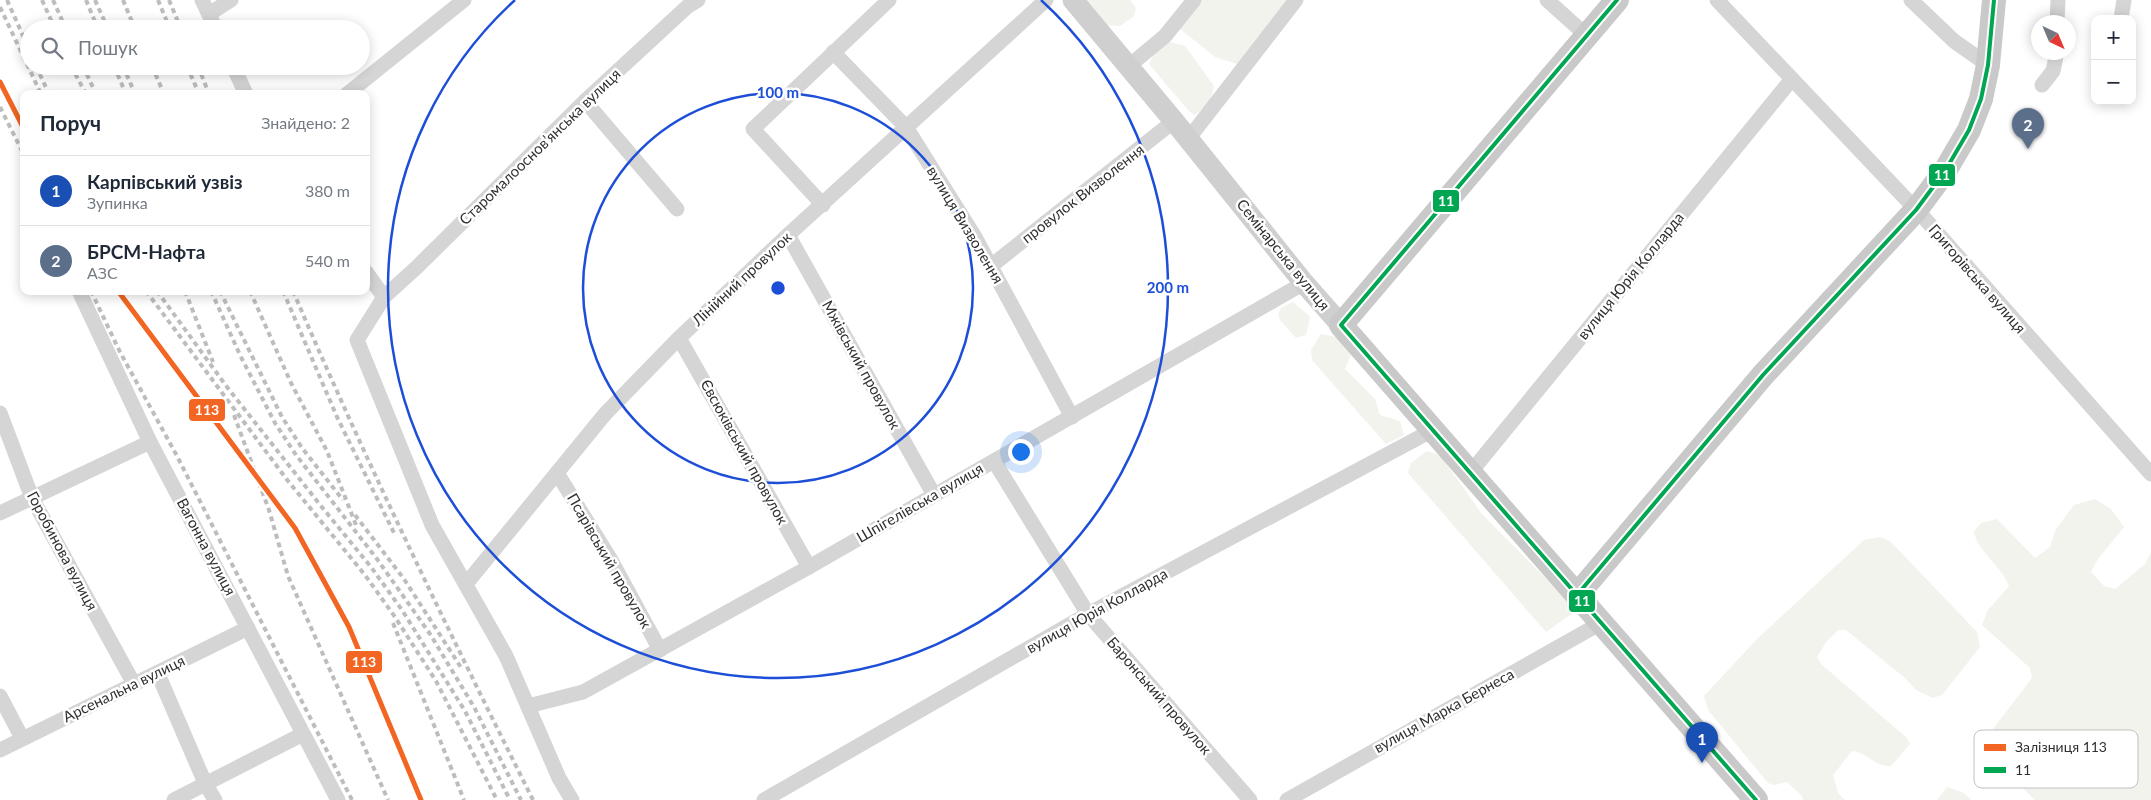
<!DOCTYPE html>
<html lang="uk">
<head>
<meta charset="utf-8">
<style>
	:root { --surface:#fff; --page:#f6f6f7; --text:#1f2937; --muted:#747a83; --line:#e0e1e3; --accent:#d93025 }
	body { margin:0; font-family:Lato,sans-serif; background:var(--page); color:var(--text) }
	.controls { position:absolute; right:15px; top:15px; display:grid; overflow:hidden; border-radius:10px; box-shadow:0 2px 12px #0003 }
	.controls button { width:45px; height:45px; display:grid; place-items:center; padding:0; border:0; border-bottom:1px solid var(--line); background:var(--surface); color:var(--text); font:25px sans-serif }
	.compass { position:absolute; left:2031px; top:15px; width:45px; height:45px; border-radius:50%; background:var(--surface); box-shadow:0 2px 12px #0003; rotate:136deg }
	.you { position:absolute; left:1020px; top:451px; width:18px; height:18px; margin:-12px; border:4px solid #fff; border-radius:50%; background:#1a73e8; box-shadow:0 0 0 8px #1a73e833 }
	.badge { display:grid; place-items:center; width:32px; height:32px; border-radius:50%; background:var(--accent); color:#fff; font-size:16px; font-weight:700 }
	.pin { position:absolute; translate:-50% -41px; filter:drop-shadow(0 1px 2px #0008) }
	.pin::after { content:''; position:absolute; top:26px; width:18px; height:15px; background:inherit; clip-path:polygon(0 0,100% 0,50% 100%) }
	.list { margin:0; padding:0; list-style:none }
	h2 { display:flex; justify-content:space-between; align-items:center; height:65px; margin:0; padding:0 20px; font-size:21px }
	h2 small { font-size:16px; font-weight:400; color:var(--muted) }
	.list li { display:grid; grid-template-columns:32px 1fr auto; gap:15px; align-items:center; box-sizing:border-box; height:70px; padding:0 20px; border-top:1px solid var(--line) }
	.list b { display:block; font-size:19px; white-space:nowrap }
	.list p { margin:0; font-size:16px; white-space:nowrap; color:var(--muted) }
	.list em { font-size:16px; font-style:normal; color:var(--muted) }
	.icon { flex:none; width:28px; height:28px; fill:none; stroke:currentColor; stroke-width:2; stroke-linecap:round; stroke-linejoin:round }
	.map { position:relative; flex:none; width:2151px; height:800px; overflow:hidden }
	.search { position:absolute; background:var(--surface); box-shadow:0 2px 12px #0003; left:20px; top:20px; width:350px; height:55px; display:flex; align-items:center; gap:12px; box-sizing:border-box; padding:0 18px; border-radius:28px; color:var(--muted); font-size:19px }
	.panel { position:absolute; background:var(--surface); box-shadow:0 2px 12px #0003; left:20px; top:90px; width:350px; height:205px; border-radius:10px }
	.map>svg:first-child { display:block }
	.green { fill:#f1f3ec }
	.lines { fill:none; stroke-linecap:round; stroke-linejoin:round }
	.street { stroke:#d5d5d5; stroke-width:15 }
	.secondary { stroke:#cfcfcf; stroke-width:21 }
	.primary { stroke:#c9c9c9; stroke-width:24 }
	.rail { stroke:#bdbdbd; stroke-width:4; stroke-dasharray:5 4; stroke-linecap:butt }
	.bus-1-casing { stroke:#fff; stroke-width:8 }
	.bus-1 { stroke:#00a651; stroke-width:4 }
	.rail-1-casing { stroke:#fff; stroke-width:9 }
	.rail-1 { stroke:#f26522; stroke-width:5 }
	.ring { fill:none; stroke:#1d4ed8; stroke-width:2.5 }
	.labels { text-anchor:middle; stroke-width:5; stroke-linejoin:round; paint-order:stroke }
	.street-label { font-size:15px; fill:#313131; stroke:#fff }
	.key { fill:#fff; stroke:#c1c1c1; stroke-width:1 }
	.key-label { font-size:14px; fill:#313131 }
	.centre { fill:#1d4ed8; stroke:#fff; stroke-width:2.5 }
	.ring-label { font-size:15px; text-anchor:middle; font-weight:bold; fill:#1d4ed8; stroke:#fff; stroke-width:5; stroke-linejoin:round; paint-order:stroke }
	.line-badge { stroke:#fff; stroke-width:2 }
	.badge-label { font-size:14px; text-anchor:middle; font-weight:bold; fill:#fff }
</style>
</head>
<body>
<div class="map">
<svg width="2151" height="800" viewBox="0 0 2151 800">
	<rect width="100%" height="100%" fill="#fff"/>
	<g class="green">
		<path d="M1085,0H1130L1136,8L1134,16L1120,26L1105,25Z"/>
		<path d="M1201,0H1289L1237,64L1215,57L1179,28Z"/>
		<path d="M1167,41L1185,46L1214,86L1210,102L1195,115L1189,111L1149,64L1156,51Z"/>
		<path d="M1293,302L1310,317L1306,335L1296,338L1280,320L1278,314L1281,308Z"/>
		<path d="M1321,334L1336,337L1352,352L1345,369L1375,399L1380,415L1400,421L1404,435L1386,444L1312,360L1311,350Z"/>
		<path d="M1427,451L1440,455L1482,514L1577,610L1546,632L1408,473L1411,463Z"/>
		<path d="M2095,499L2111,509L2124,527L2098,559L2091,572L2104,586L2115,589L2145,564L2151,552V800H2035L1989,755L1983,742L2032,678L2030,668L1982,625L1988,610L2009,586C2001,565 1976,550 1974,531L1981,523L1997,519L2035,558L2050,547L2056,529L2074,505Z"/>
		<path d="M1880,537L1890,541L1977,632L1980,647L1942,695L1933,698L1916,690L1905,678L1846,630H1838L1826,642L1817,657L1821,664L1907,738L1910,744L1891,766C1874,767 1869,753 1852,751L1833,775L1838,793L1845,800H1803L1802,796L1787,782L1775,785L1768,783L1708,710L1704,696L1757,639L1864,540Z"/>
		<path d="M1947,787L1964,793L1971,800H1937Z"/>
	</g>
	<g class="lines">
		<g class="street">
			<path d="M202,0L216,29"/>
			<path d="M1547,0L1587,36"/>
			<path d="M1717,0L1925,219L2151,474"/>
			<path d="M1911,0L1954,41L1988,65"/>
			<path d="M209,14L231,0"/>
			<path d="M2121,19L2124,0"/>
			<path d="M2057,22L2058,0"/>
			<path d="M833,52L906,127L975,237L1072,417"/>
			<path d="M233,66L246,94"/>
			<path d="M1129,66L1165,36L1194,0"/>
			<path d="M2042,85L2053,71L2057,52"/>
			<path d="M347,94L464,0"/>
			<path d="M585,101L677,209"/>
			<path d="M1189,138L1296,0"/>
			<path d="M823,205L753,129L889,0"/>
			<path d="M788,235L934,495"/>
			<path d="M991,266L1174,121"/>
			<path d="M366,272L384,297L357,340L432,525L506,656L559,778L572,800"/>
			<path d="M79,291L150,442L338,800"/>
			<path d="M384,297L417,267L585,101L688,6L698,0"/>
			<path d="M679,338L809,567"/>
			<path d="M0,413L32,498L134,684"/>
			<path d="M994,461L1088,614L1250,800"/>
			<path d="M557,473L611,560L660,650"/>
			<path d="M1470,473L1792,79"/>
			<path d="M0,513L150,442"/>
			<path d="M466,584L605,414L679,338L788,235L1046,0"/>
			<path d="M158,674L205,783L215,800"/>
			<path d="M0,696L22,738"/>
			<path d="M528,706L583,692L809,567L1304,283"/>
			<path d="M0,750L248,628"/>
			<path d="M174,800L303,734"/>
			<path d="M764,800L1088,614L1433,430"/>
			<path d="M1287,800L1601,623"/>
		</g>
		<path class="secondary" d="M1073,0L1174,121L1304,283L1341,325"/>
		<g class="primary">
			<path d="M1617,0L1341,325L1756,800"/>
			<path d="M1577,595L1763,375L1916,210L1945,171L1969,130L1981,99L1988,65L1994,0"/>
		</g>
		<g class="rail">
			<path d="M7,0L29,49"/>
			<path d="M42,0L55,29"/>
			<path d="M53,0L66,29"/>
			<path d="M86,0L98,29"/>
			<path d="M95,0L108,29"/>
			<path d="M123,0L135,29"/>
			<path d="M158,0L170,29"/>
			<path d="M169,0L181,29"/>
			<path d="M0,7L41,94"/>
			<path d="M36,66L49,94"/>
			<path d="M71,66L86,94"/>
			<path d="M83,66L96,94"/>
			<path d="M114,66L126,94"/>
			<path d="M123,66L135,94"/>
			<path d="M152,66L164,94"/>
			<path d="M187,66L199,94"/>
			<path d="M198,66L209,94"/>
			<path d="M0,107L24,155"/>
			<path d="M91,291L120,352L177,456L352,800"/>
			<path d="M146,291L288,481L365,575L395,617L436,681L497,800"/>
			<path d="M157,291L227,387L321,506L371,567L402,610L465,711L510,800"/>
			<path d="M185,291L213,362"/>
			<path d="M211,291L240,355L275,423L296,455L377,559L430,634L474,707L521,800"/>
			<path d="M220,291L282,417L302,448L343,500"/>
			<path d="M250,291L291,383L327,451L356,525"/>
			<path d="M283,291L337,417L395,535"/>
			<path d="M293,291C367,464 449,632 533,800"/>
			<path d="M234,415L269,510L288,576L388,800"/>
			<path d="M355,515L404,579L462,669"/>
			<path d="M393,623L464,800"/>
		</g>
		<defs>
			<g id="bus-1">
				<path d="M1617,0L1341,325L1756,800"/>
				<path d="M1577,595L1763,375L1916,210L1945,171L1969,130L1981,99L1988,65L1994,0"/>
			</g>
		</defs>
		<use href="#bus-1" class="bus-1-casing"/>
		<use href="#bus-1" class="bus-1"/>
		<defs>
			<g id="rail-1">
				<path d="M0,82L24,129"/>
				<path d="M118,291L295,528L349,627L421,800"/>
			</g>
		</defs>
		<use href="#rail-1" class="rail-1-casing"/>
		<use href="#rail-1" class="rail-1"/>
	</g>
	<g class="ring">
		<circle cx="778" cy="288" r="195"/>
		<path d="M1041 0A390 390 0 1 1 515 0"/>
	</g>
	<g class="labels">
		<g class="street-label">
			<text transform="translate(540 147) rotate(-44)" y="5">Старомалооснов’янська вулиця</text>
			<text transform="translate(1083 194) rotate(-38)" y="5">провулок Визволення</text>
			<text transform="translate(965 225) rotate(59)" y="5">вулиця Визволення</text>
			<text transform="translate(1283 255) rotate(51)" y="5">Семінарська вулиця</text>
			<text transform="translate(1631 276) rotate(-51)" y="5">вулиця Юрія Колларда</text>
			<text transform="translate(742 279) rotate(-43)" y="5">Лінійний провулок</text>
			<text transform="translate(1977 279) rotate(49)" y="5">Григорівська вулиця</text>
			<text transform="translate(861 365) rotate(61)" y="5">Мжівський провулок</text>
			<text transform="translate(744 452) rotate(61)" y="5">Євсюківський провулок</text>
			<text transform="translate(920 503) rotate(-30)" y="5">Шпігелівська вулиця</text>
			<text transform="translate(206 547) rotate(62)" y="5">Вагонна вулиця</text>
			<text transform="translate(62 551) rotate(62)" y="5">Горобинова вулиця</text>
			<text transform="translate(609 561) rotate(60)" y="5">Псарівський провулок</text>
			<text transform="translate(1097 611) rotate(-29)" y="5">вулиця Юрія Колларда</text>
			<text transform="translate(124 689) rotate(-26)" y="5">Арсенальна вулиця</text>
			<text transform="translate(1159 696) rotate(49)" y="5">Баронський провулок</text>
			<text transform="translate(1444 711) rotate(-29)" y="5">вулиця Марка Бернеса</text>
		</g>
	</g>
	<rect x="1974" y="730" width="164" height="58" rx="8" class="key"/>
	<rect x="1984" y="744" width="22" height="7" fill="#f26522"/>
	<rect x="1984" y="767" width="22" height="6" fill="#00a651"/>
	<g class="key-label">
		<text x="2015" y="752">Залізниця 113</text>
		<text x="2015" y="775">11</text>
	</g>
	<circle cx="778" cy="288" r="8" class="centre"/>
	<g class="ring-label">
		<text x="778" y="98">100 m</text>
		<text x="1168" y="293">200 m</text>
	</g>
	<g class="line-badge">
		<rect x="1928" y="163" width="28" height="24" rx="5" fill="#00a651"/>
		<rect x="1432" y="189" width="28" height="24" rx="5" fill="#00a651"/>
		<rect x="188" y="398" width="38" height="24" rx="5" fill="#f26522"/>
		<rect x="1568" y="589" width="28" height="24" rx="5" fill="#00a651"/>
		<rect x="345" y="650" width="38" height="24" rx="5" fill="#f26522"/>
	</g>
	<g class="badge-label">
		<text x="1942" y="180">11</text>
		<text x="1446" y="206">11</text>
		<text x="207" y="415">113</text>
		<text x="1582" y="606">11</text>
		<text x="364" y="667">113</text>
	</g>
</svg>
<div class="controls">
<button>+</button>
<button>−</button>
</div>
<svg class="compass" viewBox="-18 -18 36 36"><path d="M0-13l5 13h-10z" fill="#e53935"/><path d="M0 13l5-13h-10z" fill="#747a83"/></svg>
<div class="you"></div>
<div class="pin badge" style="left:1702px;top:763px;background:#1a4fb4">1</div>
<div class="pin badge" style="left:2028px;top:149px;background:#5c6f8a">2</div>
<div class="search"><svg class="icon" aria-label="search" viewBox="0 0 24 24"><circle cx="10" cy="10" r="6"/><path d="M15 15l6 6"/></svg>Пошук</div>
<section class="panel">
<h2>Поруч<small>Знайдено: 2</small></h2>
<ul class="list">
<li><span class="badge" style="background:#1a4fb4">1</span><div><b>Карпівський узвіз</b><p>Зупинка</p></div><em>380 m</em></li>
<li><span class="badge" style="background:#5c6f8a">2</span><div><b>БРСМ-Нафта</b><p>АЗС</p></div><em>540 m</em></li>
</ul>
</section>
</div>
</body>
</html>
